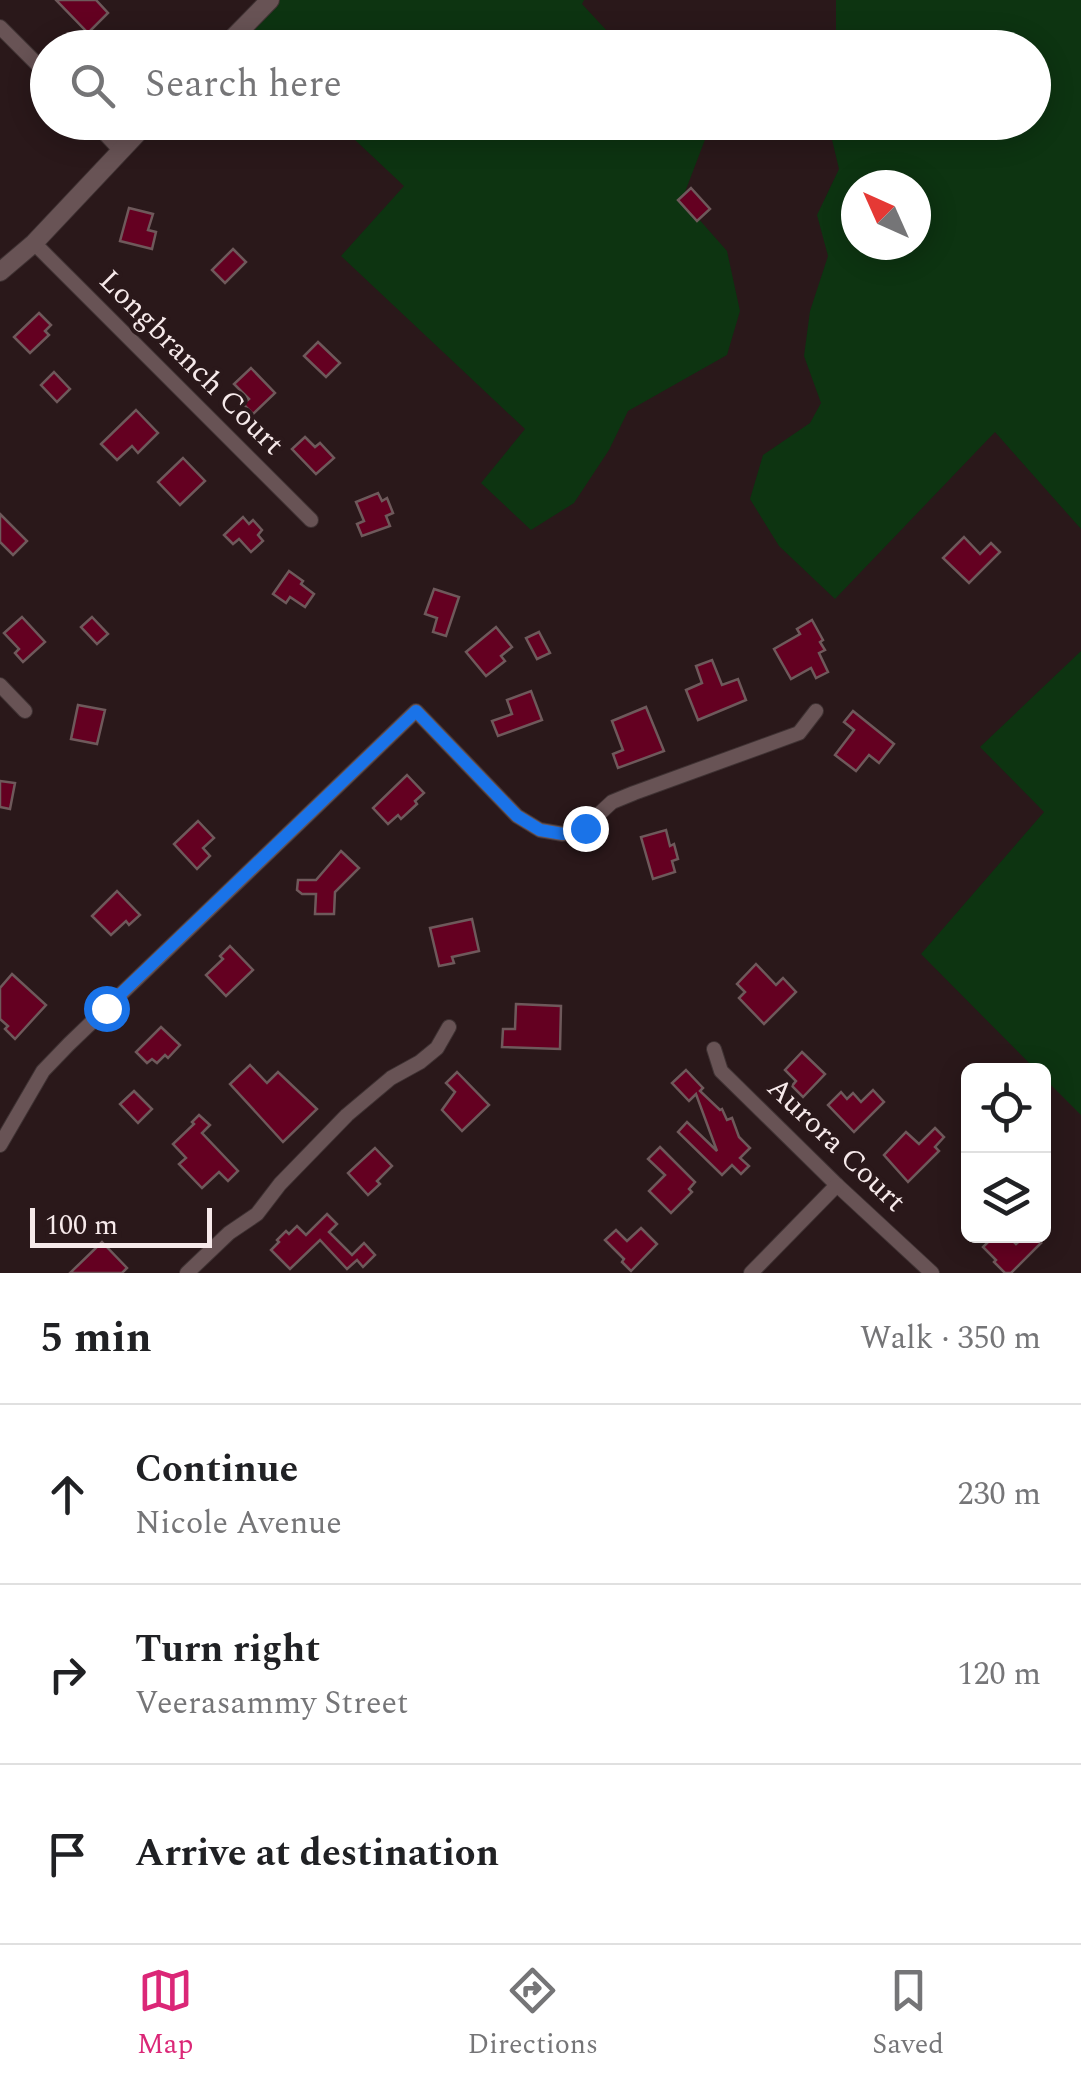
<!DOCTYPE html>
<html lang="en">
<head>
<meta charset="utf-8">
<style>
	:root { --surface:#fff; --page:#f2f2f2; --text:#202124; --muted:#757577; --line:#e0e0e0; --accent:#db2777 }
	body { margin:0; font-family:Spectral,serif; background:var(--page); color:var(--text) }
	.controls { position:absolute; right:30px; bottom:30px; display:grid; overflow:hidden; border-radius:15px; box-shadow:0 5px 25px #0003 }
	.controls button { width:90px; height:90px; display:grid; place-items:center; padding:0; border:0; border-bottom:2px solid var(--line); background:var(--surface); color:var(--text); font:50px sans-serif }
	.compass { position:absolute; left:841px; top:170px; width:90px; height:90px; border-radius:50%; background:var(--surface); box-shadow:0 5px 25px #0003; rotate:315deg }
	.scale { position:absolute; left:30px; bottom:25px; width:182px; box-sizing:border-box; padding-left:10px; border:5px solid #f6e9ea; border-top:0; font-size:28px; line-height:35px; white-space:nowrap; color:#f6e9ea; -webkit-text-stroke:8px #2a181a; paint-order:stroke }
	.stop { position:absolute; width:30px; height:30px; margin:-22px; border:8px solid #1a73e8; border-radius:50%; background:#fff }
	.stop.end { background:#1a73e8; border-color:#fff; box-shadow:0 2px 10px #0008 }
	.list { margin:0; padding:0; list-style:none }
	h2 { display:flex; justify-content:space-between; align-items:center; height:130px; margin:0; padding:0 40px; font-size:42px }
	h2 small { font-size:32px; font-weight:400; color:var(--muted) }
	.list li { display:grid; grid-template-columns:65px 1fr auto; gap:30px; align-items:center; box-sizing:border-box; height:180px; padding:0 40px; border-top:2px solid var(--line) }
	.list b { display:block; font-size:38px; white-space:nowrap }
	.list p { margin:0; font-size:32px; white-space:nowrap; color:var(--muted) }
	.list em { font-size:32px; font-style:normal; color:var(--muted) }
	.icon { flex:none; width:55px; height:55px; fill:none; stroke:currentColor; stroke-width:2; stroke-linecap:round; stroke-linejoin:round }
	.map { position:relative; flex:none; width:1081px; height:1273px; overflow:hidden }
	.search { position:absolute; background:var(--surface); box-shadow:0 5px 25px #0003; left:30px; right:30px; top:30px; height:110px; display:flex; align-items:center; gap:25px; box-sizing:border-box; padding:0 35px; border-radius:55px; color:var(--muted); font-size:38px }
	.sheet { height:670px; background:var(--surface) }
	nav { display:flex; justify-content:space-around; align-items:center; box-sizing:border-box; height:140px; border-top:2px solid var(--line); background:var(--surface); font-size:28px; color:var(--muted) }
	nav a { display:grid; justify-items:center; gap:5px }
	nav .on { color:var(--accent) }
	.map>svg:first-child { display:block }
	.green { fill:#0d3411; fill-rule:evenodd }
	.building { fill:#640021; stroke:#6e595b; stroke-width:2.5 }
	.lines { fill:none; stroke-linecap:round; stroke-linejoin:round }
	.minor-casing { stroke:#3f3233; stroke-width:16 }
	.tertiary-casing { stroke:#3f3233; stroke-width:20 }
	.minor { stroke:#685355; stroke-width:14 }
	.tertiary { stroke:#685355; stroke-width:18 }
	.route { stroke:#1a73e8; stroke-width:12 }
	.labels { text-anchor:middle; stroke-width:8; stroke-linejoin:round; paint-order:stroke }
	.street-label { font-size:30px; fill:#f6e9ea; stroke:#2a181a }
</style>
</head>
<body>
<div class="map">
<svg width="1081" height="1273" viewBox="0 0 1081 1273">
	<rect width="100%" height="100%" fill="#2a181a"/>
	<g class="green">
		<path d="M280,0H584L582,4L622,47L258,48L245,35Z"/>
		<path d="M836,0H1081V529L995,432L835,599L779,546L750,499L763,455L810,423L821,403L804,356L810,311L828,256L817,215L839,169L828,123L1034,122V48L836,47ZM916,185V245H856V185Z"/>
		<path d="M337,123H692L706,137L682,200L727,251L740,311L727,355L628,411L609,450L574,503L531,530L481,483L525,429L341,256L404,186Z"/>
		<path d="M1081,651V1115L1044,1078V1070H1036L921,954L1044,812L980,747Z"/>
	</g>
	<g class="building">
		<path d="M56,0H96L108,13L88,33Z"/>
		<path d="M691,188L710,209L697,221L678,200Z"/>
		<path d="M129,208L153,214L148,230L156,232L152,249L120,241Z"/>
		<path d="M233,249L246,262L225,283L212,270Z"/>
		<path d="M39,313L51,325L45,331L49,335L30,353L14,337Z"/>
		<path d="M318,342L340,363L326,377L304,356Z"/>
		<path d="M251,368L275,393L253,414L243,404L249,399L234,384Z"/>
		<path d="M54,372L70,389L57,402L41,385Z"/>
		<path d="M136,410L158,433L138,453L132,446L117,460L101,444Z"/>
		<path d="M305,437L315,447L320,443L334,458L316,474L292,449Z"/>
		<path d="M183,458L205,481L180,505L158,482Z"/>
		<path d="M378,493L382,501L387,498L393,513L386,516L390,526L362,536L357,524L364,521L356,502Z"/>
		<path d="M0,514L27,541L13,555L0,542Z"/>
		<path d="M243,517L249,524L253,520L262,530L258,535L263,541L251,552L239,539L233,544L224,535Z"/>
		<path d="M964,537L980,554L991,543L1000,552L969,583L943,558Z"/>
		<path d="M289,571L303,581L301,584L314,594L305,607L290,597L286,603L273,594Z"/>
		<path d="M434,589L459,597L446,636L433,632L437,618L425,614Z"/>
		<path d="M22,617L45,642L23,662L15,653L19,649L4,633Z"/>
		<path d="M92,617L108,634L97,644L81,627Z"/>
		<path d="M812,620L823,640L820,642L825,650L819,653L828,672L816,678L811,668L791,679L774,649L800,634L797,629Z"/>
		<path d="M496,627L512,647L501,656L505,661L486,676L466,652Z"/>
		<path d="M539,632L550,653L537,659L526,638Z"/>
		<path d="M712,660L722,685L738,679L746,700L698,720L686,690L702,683L696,666Z"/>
		<path d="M531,691L542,720L498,736L492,721L512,714L507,700Z"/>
		<path d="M78,705L105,710L97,744L71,739Z"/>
		<path d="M646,707L664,751L618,768L613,754L623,750L612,721Z"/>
		<path d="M853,711L894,744L879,763L869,755L856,771L835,755L854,730L844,722Z"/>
		<path d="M407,775L424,793L415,801L417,804L401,819L398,815L388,824L373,808Z"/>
		<path d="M0,781L15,783L10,809L0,807Z"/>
		<path d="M198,821L214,838L203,848L210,856L197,869L174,844Z"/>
		<path d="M666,830L670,846L674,844L678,859L672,861L675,872L653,879L641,837Z"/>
		<path d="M341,851L359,868L335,892L334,914H315L316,894H302L297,890L298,880H316Z"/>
		<path d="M117,891L140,915L129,925L126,921L111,935L92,916Z"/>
		<path d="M472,919L479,951L452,957L454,963L439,966L430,928Z"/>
		<path d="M230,946L253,970L226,996L206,975L223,959L220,956Z"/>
		<path d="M756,964L776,985L783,978L796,992L764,1024L739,998L745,992L737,984Z"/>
		<path d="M12,974L46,1005L15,1039L5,1029L8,1026L0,1019V988Z"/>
		<path d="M516,1004L561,1006L560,1049L502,1047L503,1029H515Z"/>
		<path d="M161,1027L180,1045L168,1058L165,1055L157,1063L152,1059L147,1063L136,1052Z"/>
		<path d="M802,1052L825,1074L803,1097L792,1086L796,1081L785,1070Z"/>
		<path d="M250,1065L267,1083L278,1072L317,1109L283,1142L230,1084Z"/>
		<path d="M686,1070L703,1088L700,1091L720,1110L722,1109L727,1120L732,1118L739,1137L750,1148L740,1158L749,1166L741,1174L732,1165L722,1175L678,1132L687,1122L717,1151L696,1094L689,1101L672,1083Z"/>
		<path d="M457,1072L489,1105L462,1131L442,1110L455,1092L446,1083Z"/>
		<path d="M873,1090L884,1102L854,1132L828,1105L841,1092L847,1099L853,1093L861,1102Z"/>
		<path d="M134,1091L152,1109L138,1123L120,1104Z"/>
		<path d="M199,1115L210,1125L202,1133L238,1171L228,1181L219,1172L202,1188L179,1164L186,1158L173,1144L194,1124L192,1122Z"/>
		<path d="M935,1128L944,1137L935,1147L939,1151L908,1182L884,1155L906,1132L919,1144Z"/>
		<path d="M660,1147L695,1182L689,1189L692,1192L671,1213L649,1191L665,1175L648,1159Z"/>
		<path d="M375,1148L392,1166L377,1181L380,1184L368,1195L348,1173Z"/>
		<path d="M327,1214L337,1224L329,1232L352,1255L364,1243L375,1255L363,1267L357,1260L347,1269L320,1240L290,1269L271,1250L279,1242L277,1240L286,1231L289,1234L297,1226L306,1235Z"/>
		<path d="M641,1228L657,1244L631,1271L622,1262L624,1259L605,1240L616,1230L627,1241Z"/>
		<path d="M994,1236L1002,1241L1008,1236L1016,1244L1025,1236H1033L1041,1243L1011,1273H1005L994,1262L996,1260L983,1247Z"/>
		<path d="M102,1242L127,1268L122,1273H70Z"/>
	</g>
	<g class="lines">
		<defs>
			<g id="minor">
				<path d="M0,27L48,75"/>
				<path d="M94,122L120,150"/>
				<path d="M34,243L311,520"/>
				<path d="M0,685L25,711"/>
				<path d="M714,1049L721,1071L837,1185L932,1273"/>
				<path d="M0,1145L43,1071L69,1044L416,711L517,816L540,830L563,834L585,827L612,802L634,793L799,733L816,711"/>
				<path d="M187,1273L229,1233L257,1214L280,1184L347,1115L391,1078L420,1062L437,1048L449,1027"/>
				<path d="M751,1273L837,1185"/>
			</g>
			<g id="tertiary">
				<path d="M223,48L270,0"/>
				<path d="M0,272L34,243L148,122"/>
			</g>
		</defs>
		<use href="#minor" class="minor-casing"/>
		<use href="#tertiary" class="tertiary-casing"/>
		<use href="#minor" class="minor"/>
		<use href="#tertiary" class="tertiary"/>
	</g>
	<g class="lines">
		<path class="route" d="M106,1008L416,711L517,816L540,830L563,834L585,828"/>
	</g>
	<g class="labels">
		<g class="street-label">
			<text transform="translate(192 362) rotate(45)" y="10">Longbranch Court</text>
			<text transform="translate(837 1144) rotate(44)" y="10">Aurora Court</text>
		</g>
	</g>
</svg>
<div class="controls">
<button><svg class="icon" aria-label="locate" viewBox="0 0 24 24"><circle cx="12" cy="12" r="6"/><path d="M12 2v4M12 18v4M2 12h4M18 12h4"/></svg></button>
<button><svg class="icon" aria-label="layers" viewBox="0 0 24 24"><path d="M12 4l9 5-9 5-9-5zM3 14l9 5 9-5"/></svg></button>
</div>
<svg class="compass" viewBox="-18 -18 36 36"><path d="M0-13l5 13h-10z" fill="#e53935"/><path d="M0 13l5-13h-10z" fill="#757577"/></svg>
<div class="scale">100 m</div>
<div class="stop" style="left:106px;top:1008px"></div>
<div class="stop end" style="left:585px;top:828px"></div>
<div class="search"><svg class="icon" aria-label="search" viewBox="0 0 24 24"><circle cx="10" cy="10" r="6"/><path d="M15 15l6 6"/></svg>Search here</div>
</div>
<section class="sheet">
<h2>5 min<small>Walk · 350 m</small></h2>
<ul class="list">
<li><svg class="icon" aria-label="ahead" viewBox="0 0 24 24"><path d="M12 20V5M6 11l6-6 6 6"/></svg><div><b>Continue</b><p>Nicole Avenue</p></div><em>230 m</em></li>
<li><svg class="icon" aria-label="right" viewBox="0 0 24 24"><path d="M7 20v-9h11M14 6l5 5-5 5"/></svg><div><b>Turn right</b><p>Veerasammy Street</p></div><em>120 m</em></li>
<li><svg class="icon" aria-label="arrive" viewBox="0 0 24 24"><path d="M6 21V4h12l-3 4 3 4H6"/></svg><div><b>Arrive at destination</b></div></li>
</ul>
</section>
<nav>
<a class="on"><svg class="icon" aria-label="map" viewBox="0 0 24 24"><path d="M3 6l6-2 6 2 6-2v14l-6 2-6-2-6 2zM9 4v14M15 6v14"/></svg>Map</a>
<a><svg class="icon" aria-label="directions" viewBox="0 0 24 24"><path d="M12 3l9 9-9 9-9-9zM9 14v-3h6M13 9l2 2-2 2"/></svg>Directions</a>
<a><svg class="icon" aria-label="saved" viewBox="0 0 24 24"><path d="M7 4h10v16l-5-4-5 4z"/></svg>Saved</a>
</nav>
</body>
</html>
